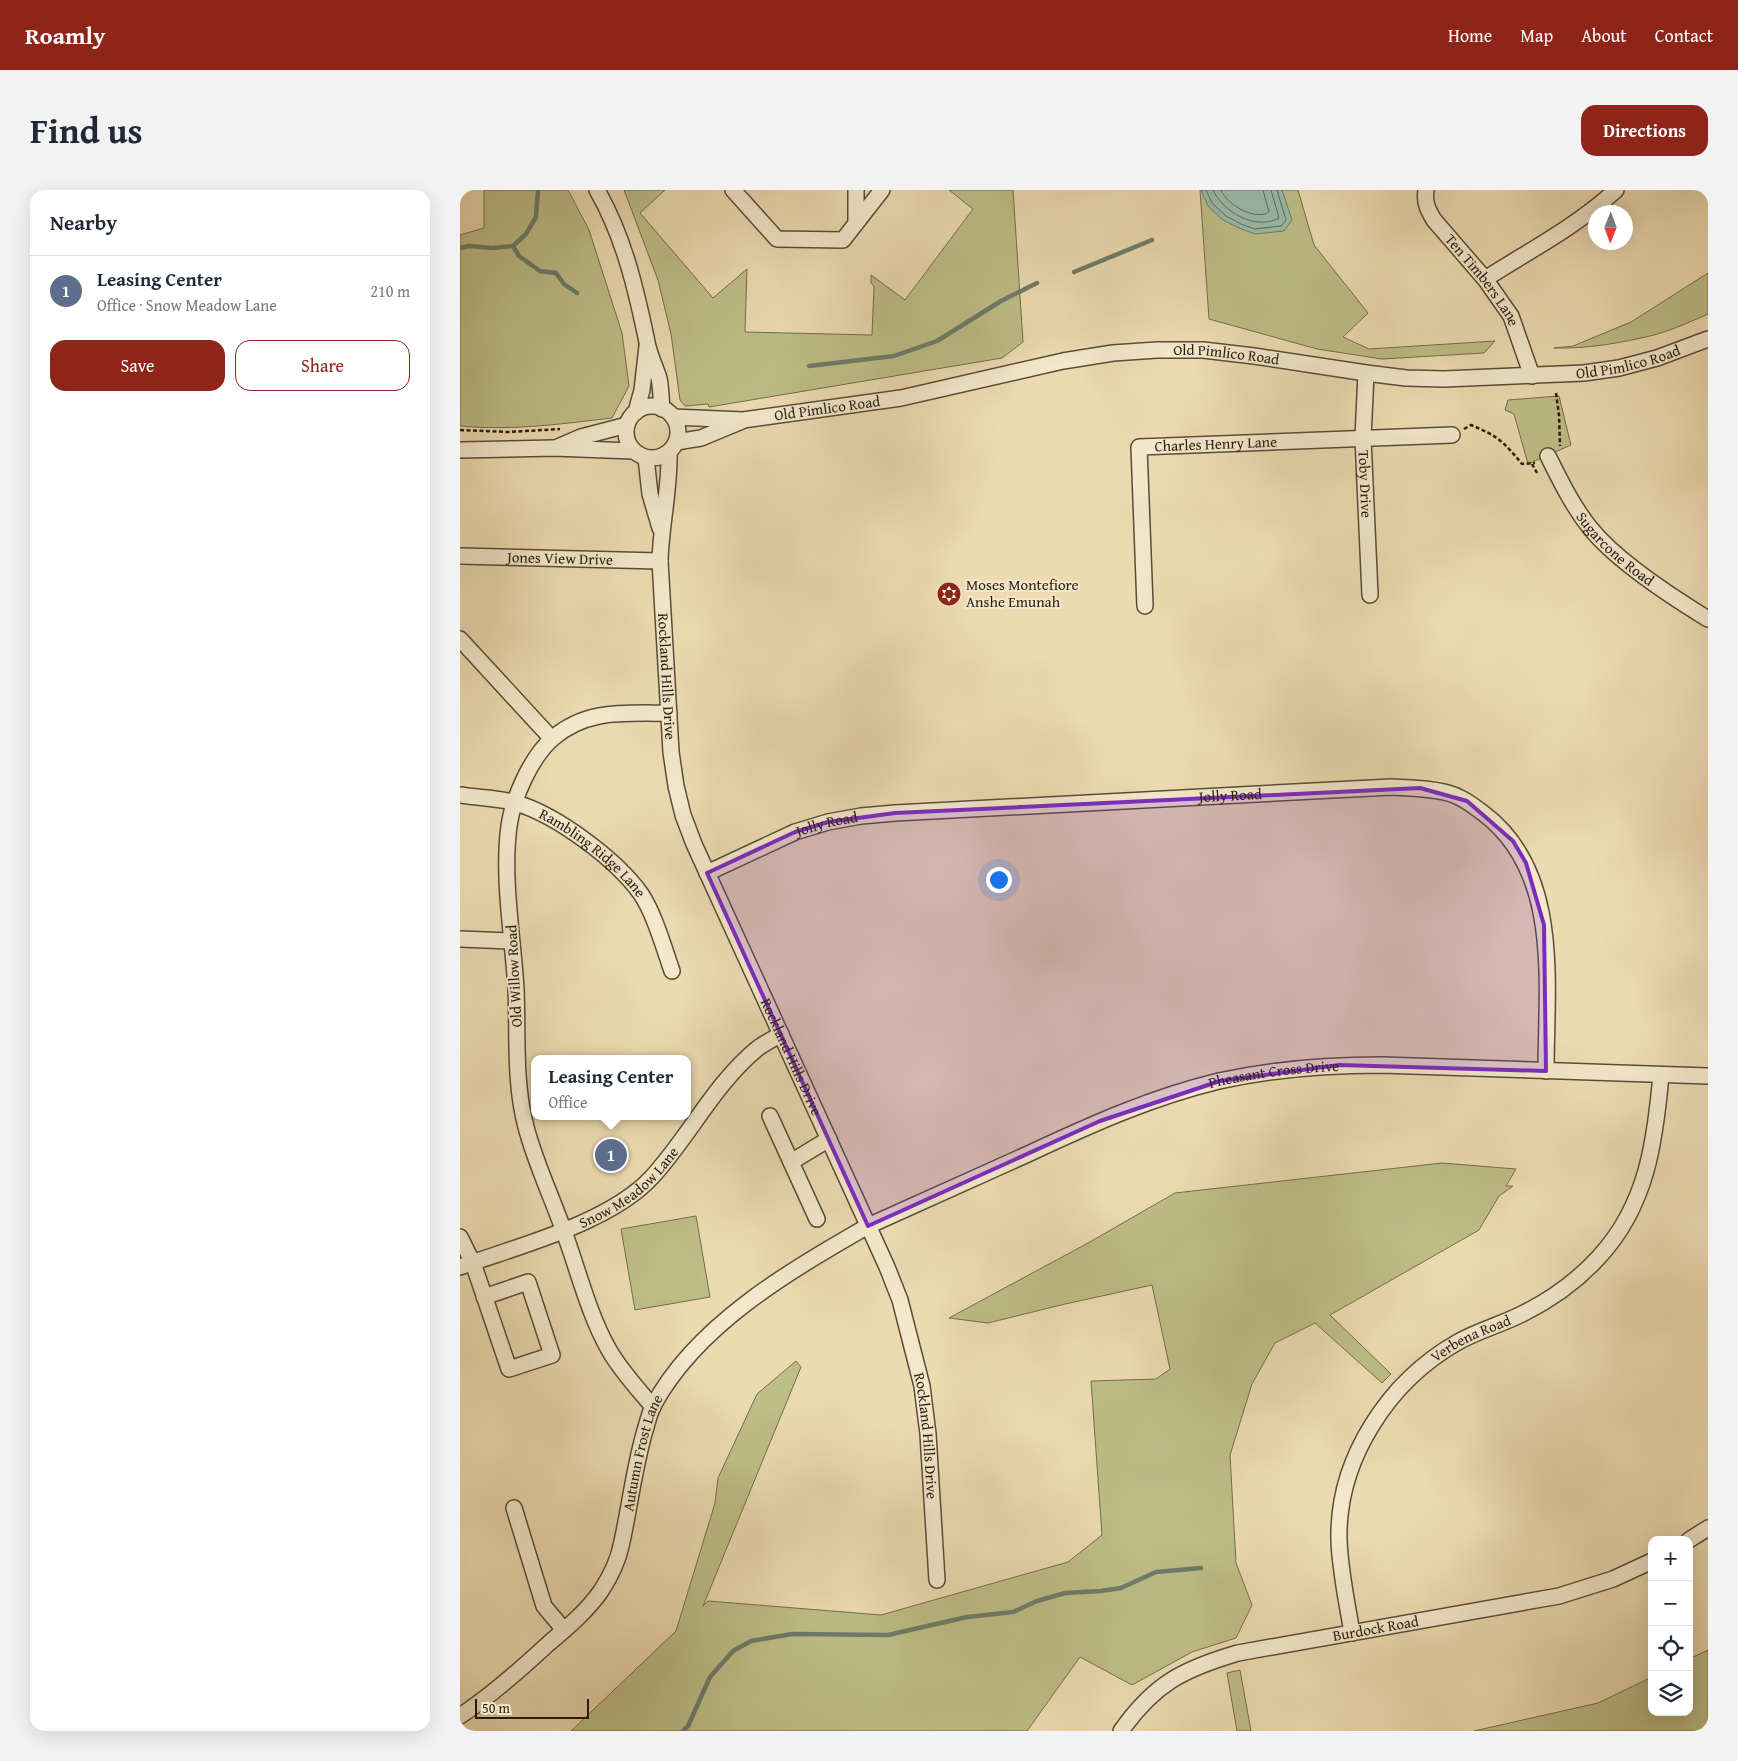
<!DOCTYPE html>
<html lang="en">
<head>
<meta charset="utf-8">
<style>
	:root { --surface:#fff; --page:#f2f2f3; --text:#1f2937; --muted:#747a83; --line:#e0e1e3; --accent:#8f2418 }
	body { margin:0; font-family:"Gentium Book Plus",serif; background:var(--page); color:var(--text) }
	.controls { position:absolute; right:15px; bottom:15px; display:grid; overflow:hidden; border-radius:10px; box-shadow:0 5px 20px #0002 }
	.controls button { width:45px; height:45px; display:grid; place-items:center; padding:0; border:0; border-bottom:1px solid var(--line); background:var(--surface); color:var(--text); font:25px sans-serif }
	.compass { position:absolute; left:1128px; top:15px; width:45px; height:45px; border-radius:50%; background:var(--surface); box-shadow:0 5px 20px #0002; rotate:181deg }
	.scale { position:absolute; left:15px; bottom:12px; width:114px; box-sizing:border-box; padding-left:5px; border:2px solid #281e10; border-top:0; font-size:14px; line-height:18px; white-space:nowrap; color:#281e10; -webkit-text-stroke:4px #f3e8cc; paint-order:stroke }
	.you { position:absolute; left:538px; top:689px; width:18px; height:18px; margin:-12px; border:4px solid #fff; border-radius:50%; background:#1a73e8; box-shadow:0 0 0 8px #1a73e833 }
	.badge { display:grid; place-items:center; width:32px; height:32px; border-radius:50%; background:var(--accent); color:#fff; font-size:16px; font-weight:700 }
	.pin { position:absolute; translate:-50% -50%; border:2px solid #fff; box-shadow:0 1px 5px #0006 }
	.popup { position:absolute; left:71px; top:865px; width:160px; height:65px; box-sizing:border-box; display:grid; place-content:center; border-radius:10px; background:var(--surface); filter:drop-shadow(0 1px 4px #0005); font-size:16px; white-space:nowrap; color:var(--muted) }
	.popup b { font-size:19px; color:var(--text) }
	.popup::after { content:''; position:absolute; left:50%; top:100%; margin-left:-10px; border:10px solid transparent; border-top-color:var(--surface) }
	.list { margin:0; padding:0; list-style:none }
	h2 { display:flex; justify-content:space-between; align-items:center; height:65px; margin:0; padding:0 20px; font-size:21px }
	h2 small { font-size:16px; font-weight:400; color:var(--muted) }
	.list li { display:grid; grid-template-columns:32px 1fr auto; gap:15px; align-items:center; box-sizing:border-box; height:70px; padding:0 20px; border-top:1px solid var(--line) }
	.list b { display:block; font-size:19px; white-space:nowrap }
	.list p { margin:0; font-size:16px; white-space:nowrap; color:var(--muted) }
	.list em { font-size:16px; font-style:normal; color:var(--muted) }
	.actions { display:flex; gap:10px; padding:15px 20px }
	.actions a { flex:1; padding:11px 0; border:1px solid var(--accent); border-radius:15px; text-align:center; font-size:18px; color:var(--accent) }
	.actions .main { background:var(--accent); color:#fff }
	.icon { flex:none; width:28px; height:28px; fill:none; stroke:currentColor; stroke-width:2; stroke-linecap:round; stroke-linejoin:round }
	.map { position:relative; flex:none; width:1248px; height:1541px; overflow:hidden; border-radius:15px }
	header { display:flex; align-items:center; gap:30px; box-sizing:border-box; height:70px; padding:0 25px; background:var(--accent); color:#fff }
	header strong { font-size:24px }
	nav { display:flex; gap:28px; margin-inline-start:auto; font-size:18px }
	.intro { display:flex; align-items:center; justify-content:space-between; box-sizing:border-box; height:120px; padding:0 30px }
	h1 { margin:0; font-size:35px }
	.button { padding:12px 22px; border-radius:15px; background:var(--accent); color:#fff; font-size:18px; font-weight:700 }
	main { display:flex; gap:30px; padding:0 30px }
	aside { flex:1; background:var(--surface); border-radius:15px; box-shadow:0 5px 20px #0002 }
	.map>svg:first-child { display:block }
	.green { fill:#bebe87; stroke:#736e4c }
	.water { fill:#99bba9; stroke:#6c7c6c }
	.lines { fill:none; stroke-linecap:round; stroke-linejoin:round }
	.shore { stroke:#606c5c; stroke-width:1 }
	.stream { stroke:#6c7c6c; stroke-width:4.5 }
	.minor-casing { stroke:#594d38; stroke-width:18 }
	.path { stroke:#281e10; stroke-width:2.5; stroke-dasharray:4 2.5; stroke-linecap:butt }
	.minor { stroke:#f3e8cc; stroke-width:15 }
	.marked { fill:#7b2cbf; fill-opacity:0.2; stroke:#7b2cbf; stroke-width:4; stroke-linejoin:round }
	.labels { text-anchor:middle; stroke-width:4; stroke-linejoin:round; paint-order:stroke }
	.street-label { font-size:15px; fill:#281e10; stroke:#f3e8cc }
	.poi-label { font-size:15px; fill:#281e10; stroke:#f3e8cc; text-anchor:start }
</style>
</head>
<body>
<header>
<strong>Roamly</strong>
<nav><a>Home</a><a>Map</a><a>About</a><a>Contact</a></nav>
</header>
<div class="intro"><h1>Find us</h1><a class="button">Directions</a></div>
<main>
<aside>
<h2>Nearby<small></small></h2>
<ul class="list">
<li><span class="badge" style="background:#5c6f8a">1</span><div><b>Leasing Center</b><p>Office · Snow Meadow Lane</p></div><em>210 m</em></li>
</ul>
<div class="actions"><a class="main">Save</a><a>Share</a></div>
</aside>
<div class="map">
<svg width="1248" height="1541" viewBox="0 0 1248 1541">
	<rect width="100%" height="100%" fill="#ecdbb1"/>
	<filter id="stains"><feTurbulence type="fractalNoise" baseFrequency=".004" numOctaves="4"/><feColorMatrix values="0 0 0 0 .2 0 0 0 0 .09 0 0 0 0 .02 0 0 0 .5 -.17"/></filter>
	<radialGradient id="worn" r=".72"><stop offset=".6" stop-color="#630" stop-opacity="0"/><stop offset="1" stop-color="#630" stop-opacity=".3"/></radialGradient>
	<g class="green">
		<path d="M24,0H108L129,40L162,143L169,196L152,228C101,234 51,241 0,236V45L24,38Z"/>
		<path d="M164,0H205L180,23L253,108L287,79L285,142L412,145L414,96L411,93V85L445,110L513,19L489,0H553L563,152L542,168L249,217L248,214L225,216L220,210L211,144L198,90Z"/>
		<path d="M740,0H838L854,55L908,123L883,147L909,159L1035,151L1024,163L922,169L857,159L749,129Z"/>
		<path d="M1248,83V124C1230,132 1212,140 1194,145C1161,153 1127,159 1094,158L1113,156L1171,132Z"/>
		<path d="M1099,206L1111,255L1068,274L1054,224L1045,220L1048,210Z"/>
		<path d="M982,973L1056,979L1046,996H1053L1039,1006L1019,1040L870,1125L931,1184L922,1193L855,1133L815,1153L792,1194L770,1265L776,1373L792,1415L776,1448L732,1462L672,1495L620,1467L567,1541H111L216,1441L255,1313L258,1288L297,1204L336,1171L341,1177L243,1416L248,1411L421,1425L608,1372L642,1345L631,1191L696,1189L710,1179L692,1095L605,1114L528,1133L489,1128L628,1053L715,1003Z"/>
		<path d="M236,1026L250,1107L175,1120L161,1039Z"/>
		<path d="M1248,1460V1541H1014L1138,1513L1192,1487V1522H1229V1469Z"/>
		<path d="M780,1480L791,1541H777L767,1483Z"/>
	</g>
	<path class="water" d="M741,0H822L832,30L824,41L795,44L779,38L763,30L748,16Z"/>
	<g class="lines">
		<g class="shore">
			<path d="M746,0L752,13L766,26L781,34L795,39L821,36L826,30L817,0"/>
			<path d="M753,0C763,22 796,41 819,28L811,0"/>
			<path d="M761,0C767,15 795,31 809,22L803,0"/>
		</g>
		<g class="stream">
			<path d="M53,56L59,66L80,81L96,83L104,94L117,103"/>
			<path d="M0,58L9,56L33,58L53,56L66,44L76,27L78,0"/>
			<path d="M614,82L692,50"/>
			<path d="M349,176L434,166L477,151L541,111L577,93"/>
			<path d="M223,1541L228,1536L250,1487L273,1461L291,1451L332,1444L428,1445L507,1427L553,1422L577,1411L605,1403L641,1401L661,1398L696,1382L741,1378"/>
		</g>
		<defs>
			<g id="minor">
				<path d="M137,0C164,47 176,99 187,152C189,164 195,176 199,188C201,198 201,209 202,219"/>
				<path d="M273,0L317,49L383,50L422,0"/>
				<path id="s1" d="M966,0C964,13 968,20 974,30L1025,89L1051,126L1072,186"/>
				<path d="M396,33V0"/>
				<path d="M1025,89C1069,61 1117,36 1156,0"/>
				<path id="s2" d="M906,183L903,248L910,405"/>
				<circle cx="192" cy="242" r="26"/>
				<path d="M176,222L182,200L187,156"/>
				<path id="s3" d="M213,227L283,230L441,208L603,171L653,163L697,160H743L794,166L906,183L946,188L984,189L1124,183L1159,178L1197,168L1248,149"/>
				<path d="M216,252L241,248L282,231"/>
				<path d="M98,257L121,247L167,235"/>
				<path d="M0,260L94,258L173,261"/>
				<path id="s4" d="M209,262C210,299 201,334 200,371L211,562L216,596L223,625L234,654L427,1077L440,1110L462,1196L468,1244L477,1390"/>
				<path id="s5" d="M1088,266C1101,292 1113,317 1131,339C1158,372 1212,407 1248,429"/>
				<path d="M186,268L190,304L200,338"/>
				<path id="s6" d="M0,366L200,371"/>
				<path id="s7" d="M685,416L679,257L992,245"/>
				<path d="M0,449L92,549"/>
				<path id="s8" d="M0,605C18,608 39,608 56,613C97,625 157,670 181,704C194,723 204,758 212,781"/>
				<path id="s9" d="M247,683L335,642L368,632L401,626L435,623L931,597C949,598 966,598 984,602C999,605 1011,614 1023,623C1102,682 1086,794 1086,881"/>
				<path d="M0,749L51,751"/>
				<path d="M310,926L357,1029"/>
				<path d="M331,972L369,949"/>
				<path d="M0,1047L13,1073L49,1179L92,1165L68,1092L24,1107"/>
				<path id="s10" d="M0,1077C58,1056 150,1033 192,987C229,947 254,894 298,858C305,853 313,849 321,844"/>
				<path d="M193,1217C178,1199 161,1181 149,1160C128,1123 118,1079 103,1039C91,1005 75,972 66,937C54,892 58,845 56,799C53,748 42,687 49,636C53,608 71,567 93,548C128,518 166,524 209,523"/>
				<path d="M54,1318L84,1416L104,1440"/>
				<path d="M1229,1350L1248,1338"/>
				<path id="s11" d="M892,1443C887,1412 880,1381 879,1350C877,1269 929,1191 998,1152C1019,1140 1043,1134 1064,1123C1092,1109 1118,1090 1139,1067C1187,1015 1195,952 1201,885"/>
				<path id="s12" d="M0,1526C32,1505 60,1480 88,1454C107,1438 127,1421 141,1401C150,1387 158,1371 161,1356C170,1317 174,1276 186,1237C188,1230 190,1222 193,1216C237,1134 330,1081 408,1036C462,1012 515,988 568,964C630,935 692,907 759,891C813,879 867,875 922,875L1248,886"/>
				<path id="s13" d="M661,1541C694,1494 723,1479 778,1463L1099,1406L1153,1389L1192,1371"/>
			</g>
		</defs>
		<use href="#minor" class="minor-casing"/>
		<g class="path">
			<path d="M1096,203L1099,225L1100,256"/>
			<path d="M1004,239L1011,235C1038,246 1044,252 1062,274L1075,273"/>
			<path d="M0,240L48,242L100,239"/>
			<path d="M1072,274L1077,283"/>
		</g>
		<use href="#minor" class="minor"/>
	</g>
	<path class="marked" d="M960,598L1007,611L1053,651L1066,673L1084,735L1086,881L879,875L760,891L640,931L408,1036L247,683L335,642L368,632L435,623Z"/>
	<defs>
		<symbol id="synagogue-disc" viewBox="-11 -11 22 22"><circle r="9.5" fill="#8f2418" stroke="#f3e8cc"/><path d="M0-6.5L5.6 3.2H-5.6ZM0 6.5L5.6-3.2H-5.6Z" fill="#fff"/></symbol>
	</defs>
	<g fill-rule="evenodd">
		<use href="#synagogue-disc" x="475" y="390" width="28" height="28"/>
	</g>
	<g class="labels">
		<g class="street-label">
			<text dy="5" stroke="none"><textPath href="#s1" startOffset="109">Ten Timbers Lane</textPath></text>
			<text dy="5" stroke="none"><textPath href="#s3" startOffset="560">Old Pimlico Road</textPath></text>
			<text dy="5" stroke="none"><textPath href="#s3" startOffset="965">Old Pimlico Road</textPath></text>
			<text dy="5" stroke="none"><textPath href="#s3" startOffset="155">Old Pimlico Road</textPath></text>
			<text dy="5" stroke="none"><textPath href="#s7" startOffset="236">Charles Henry Lane</textPath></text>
			<text dy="5" stroke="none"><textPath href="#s2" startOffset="111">Toby Drive</textPath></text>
			<text dy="5" stroke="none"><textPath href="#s5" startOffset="116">Sugarcone Road</textPath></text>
			<text dy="5" stroke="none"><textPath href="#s6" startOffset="100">Jones View Drive</textPath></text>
			<text dy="5" stroke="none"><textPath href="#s4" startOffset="225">Rockland Hills Drive</textPath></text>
			<text dy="5" stroke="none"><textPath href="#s9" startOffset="535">Jolly Road</textPath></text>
			<text dy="5" stroke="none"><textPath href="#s9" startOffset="130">Jolly Road</textPath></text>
			<text dy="5" stroke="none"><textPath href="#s8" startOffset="149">Rambling Ridge Lane</textPath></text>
			<text transform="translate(54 786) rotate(-93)" y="5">Old Willow Road</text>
			<text dy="5" stroke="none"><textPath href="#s4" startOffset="630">Rockland Hills Drive</textPath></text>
			<text dy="5" stroke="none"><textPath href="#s12" startOffset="1102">Pheasant Cross Drive</textPath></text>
			<text dy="5" stroke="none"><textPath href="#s10" startOffset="189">Snow Meadow Lane</textPath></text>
			<text dy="5" stroke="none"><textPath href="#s11" startOffset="349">Verbena Road</textPath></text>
			<text dy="5" stroke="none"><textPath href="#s4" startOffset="1035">Rockland Hills Drive</textPath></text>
			<text dy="5" stroke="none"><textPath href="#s12" startOffset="334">Autumn Frost Lane</textPath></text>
			<text dy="5" stroke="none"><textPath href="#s13" startOffset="284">Burdock Road</textPath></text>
		</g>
		<g class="poi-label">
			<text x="506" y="400">Moses Montefiore<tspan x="506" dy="17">Anshe Emunah</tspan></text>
		</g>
	</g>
	<rect width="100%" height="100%" filter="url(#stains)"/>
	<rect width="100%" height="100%" fill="url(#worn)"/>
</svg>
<div class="controls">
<button>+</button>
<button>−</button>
<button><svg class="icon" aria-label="locate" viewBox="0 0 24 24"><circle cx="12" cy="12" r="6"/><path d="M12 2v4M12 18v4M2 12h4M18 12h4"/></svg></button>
<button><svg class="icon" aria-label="layers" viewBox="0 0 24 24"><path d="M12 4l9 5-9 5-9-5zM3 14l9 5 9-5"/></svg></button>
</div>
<svg class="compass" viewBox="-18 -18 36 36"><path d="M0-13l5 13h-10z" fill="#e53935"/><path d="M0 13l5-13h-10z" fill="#747a83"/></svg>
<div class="scale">50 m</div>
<div class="you"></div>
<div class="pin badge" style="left:151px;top:965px;background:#5c6f8a">1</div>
<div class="popup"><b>Leasing Center</b>Office</div>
</div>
</main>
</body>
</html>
